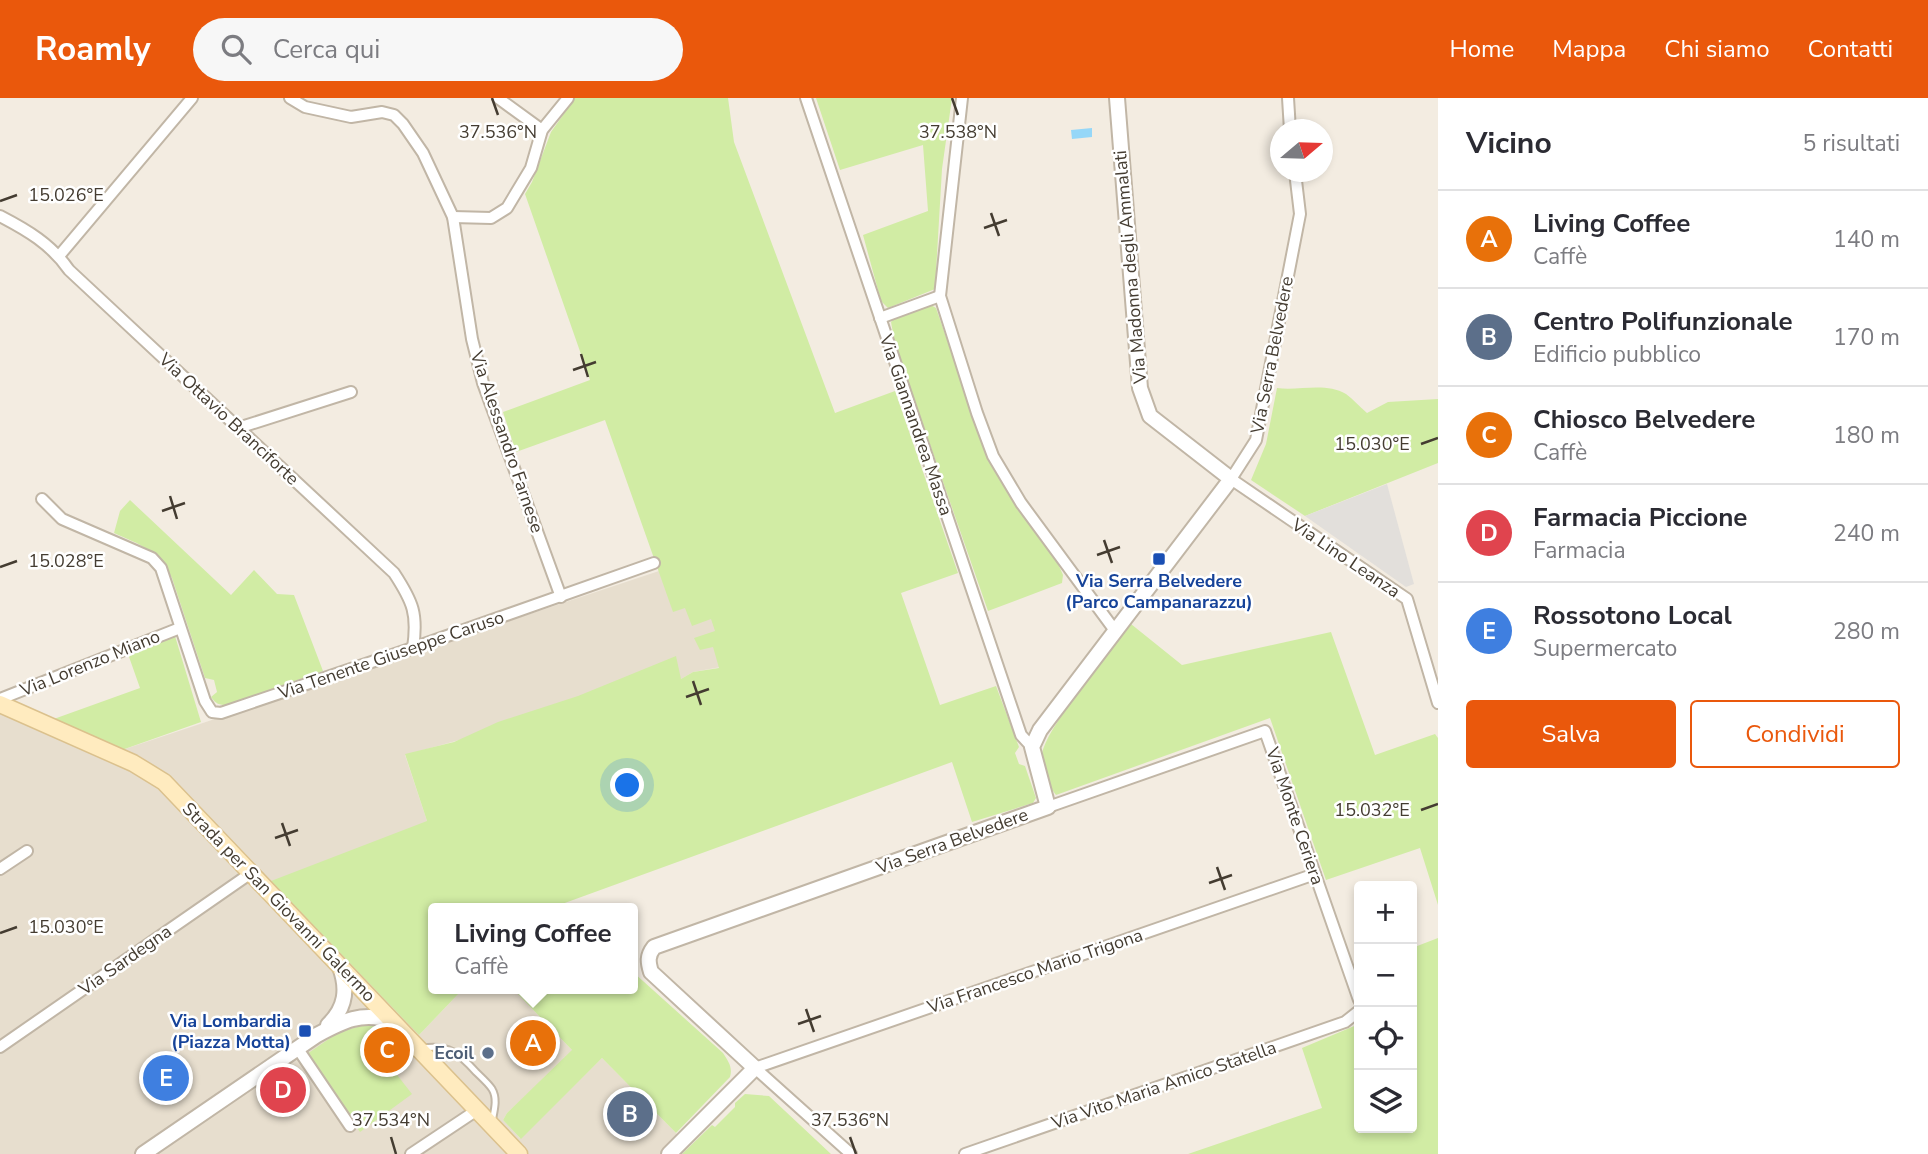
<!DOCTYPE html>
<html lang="it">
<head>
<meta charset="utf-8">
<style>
	:root { --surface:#fff; --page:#f7f7f7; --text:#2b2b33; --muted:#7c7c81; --line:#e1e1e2; --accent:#ea580c }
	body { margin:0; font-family:"Nunito Sans",sans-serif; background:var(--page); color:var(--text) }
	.controls { position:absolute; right:21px; bottom:21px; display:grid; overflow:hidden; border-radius:7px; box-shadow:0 4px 10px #0003 }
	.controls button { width:63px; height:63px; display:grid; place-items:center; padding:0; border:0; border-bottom:2px solid var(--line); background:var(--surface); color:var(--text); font:35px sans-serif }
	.compass { position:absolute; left:1270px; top:21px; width:63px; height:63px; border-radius:50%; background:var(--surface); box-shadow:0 4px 10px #0003; rotate:71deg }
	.you { position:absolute; left:628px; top:688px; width:24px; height:24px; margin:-18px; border:5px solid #fff; border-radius:50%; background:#1a73e8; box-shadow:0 0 0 10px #1a73e833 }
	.badge { display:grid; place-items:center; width:46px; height:46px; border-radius:50%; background:var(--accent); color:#fff; font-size:23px; font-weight:700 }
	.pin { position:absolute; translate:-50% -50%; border:4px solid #fff; box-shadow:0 2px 7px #0006 }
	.popup { position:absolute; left:428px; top:805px; width:210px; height:91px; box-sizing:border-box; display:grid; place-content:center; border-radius:7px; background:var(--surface); filter:drop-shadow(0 2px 5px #0005); font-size:23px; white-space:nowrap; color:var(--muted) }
	.popup b { font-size:26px; color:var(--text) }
	.popup::after { content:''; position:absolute; left:50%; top:100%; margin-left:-14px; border:14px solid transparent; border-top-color:var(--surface) }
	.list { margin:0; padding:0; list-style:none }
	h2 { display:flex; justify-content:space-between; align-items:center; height:91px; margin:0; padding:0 28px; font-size:30px }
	h2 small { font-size:23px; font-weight:400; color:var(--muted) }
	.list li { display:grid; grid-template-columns:46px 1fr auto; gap:21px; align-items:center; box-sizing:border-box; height:98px; padding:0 28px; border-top:2px solid var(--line) }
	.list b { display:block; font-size:26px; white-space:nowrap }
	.list p { margin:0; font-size:23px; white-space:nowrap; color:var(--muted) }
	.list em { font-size:23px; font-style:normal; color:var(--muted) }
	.actions { display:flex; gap:14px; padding:21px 28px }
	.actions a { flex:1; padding:16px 0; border:2px solid var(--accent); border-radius:7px; text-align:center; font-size:24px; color:var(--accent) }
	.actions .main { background:var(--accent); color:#fff }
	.icon { flex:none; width:38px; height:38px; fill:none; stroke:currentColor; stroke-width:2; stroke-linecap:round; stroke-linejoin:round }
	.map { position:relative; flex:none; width:1438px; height:1056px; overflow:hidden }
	header { display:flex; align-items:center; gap:42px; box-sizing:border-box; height:98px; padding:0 35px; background:var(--accent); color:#fff }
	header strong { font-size:33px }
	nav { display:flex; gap:38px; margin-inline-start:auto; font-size:24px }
	.search { width:490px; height:63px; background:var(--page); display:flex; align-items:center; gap:18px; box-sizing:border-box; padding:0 24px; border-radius:38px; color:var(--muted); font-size:26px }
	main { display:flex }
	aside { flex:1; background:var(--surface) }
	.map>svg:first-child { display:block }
	.residential { fill:#e7dece }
	.green { fill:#d1eca4 }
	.parking { fill:#e2dfdb }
	.water { fill:#95d7f8 }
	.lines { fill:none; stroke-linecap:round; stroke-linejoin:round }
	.service-casing { stroke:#c1b6a6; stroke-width:9 }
	.minor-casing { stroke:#c1b6a6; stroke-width:14 }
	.tertiary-casing { stroke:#c1b6a6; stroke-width:18 }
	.secondary-casing { stroke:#dbc18d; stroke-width:19 }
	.service { stroke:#fff; stroke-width:5 }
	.minor { stroke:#fff; stroke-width:10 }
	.tertiary { stroke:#fff; stroke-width:14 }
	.secondary { stroke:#ffebbf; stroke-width:16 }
	.ticks { fill:none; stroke:#443c31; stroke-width:2.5 }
	.transit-dot { fill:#1a4fb4; stroke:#fff; stroke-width:2.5 }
	.service-dot { fill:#5c6f8a; stroke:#fff; stroke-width:2.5 }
	.labels { text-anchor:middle; stroke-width:5; stroke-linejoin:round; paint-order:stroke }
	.street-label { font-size:18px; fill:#443c31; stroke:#fff }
	.transit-label { font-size:18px; font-weight:bold; fill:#164399; stroke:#fff }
	.service-label { font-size:18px; font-weight:bold; fill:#4e5e75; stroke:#fff; text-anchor:end }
	.ticks-label { font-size:18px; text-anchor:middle; fill:#443c31; stroke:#fff; stroke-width:5; stroke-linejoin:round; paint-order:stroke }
</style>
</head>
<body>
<header>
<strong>Roamly</strong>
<div class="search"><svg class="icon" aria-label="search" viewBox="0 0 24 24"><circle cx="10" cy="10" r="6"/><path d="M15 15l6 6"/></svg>Cerca qui</div>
<nav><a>Home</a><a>Mappa</a><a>Chi siamo</a><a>Contatti</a></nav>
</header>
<main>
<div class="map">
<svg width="1438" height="1056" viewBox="0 0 1438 1056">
	<rect width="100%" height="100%" fill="#f3ece1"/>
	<path class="residential" d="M671,469L710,507L732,567L693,574L681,581L405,657L427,723L419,937L463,891H513L573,953L507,1015L503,1022L520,1040L602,960L676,1035L686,1052L682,1056H0V599L119,653Z"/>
	<g class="green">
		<path d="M575,0H728L734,44L835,315L895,293L958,475L901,495L940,607L996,588L1019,649L1015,655L1019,666L1025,668L1036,700L1033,705L972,724L952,664L562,806L567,810H433V891H463L419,937L271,783L427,723L405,656L454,644L498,624L578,598L676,558L681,581L693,574L719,570L713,549L700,552L694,540L715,533L711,521L692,528L685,510L673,514L605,322L516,354L503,314L590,282L525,96L532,84L551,34Z"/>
		<path d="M816,0H952L942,71L935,191L888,210L881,203L863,137L928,113L923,47L840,72Z"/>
		<path d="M931,207L936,210L973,317L1056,461L1063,477L1062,485L988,513L895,246L891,224L896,218Z"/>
		<path d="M1277,290C1299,293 1326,284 1346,296C1353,301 1360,309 1367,315L1388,304L1438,301V365L1305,418L1251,382L1266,346Z"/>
		<path d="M130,402L231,497L254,472L277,496L294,497L323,573L227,607C219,607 216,606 211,599L217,594L214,582L205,580L172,480C158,452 141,447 114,435L120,413Z"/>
		<path d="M1131,526L1182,567L1331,534L1375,657L1435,636L1438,640V807L1420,750L1326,782L1270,620L1056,697C1048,687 1041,670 1042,657C1045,630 1112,552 1131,526Z"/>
		<path d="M175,538L201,624L119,653L51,622L140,590L128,556Z"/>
		<path d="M1438,840V1056H1188L1322,1010L1302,950L1359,926V1030H1412V850Z"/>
		<path d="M633,874L723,955C728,963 733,969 730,979L676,1035L602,960L521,1041L503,1022L507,1015L572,952L513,891H633Z"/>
		<path d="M369,926L382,928L392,933L376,950L412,996L360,1034L307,956L339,934Z"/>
		<path d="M745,996L769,998L831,1056H682L712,1027L715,1029L735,1009V1005Z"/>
	</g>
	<path class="parking" d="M1387,386L1414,486L1406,489L1305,418Z"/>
	<path class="water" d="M1092,30V39L1072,41L1071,32Z"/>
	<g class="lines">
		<defs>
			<path id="service" d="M423,950C448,946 460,956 476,974C481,979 488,985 492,991C498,1001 494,1013 492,1024"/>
			<g id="minor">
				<path d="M290,0L305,9L351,19L382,14L394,17L403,26L423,55L453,119L472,241L483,285L561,499"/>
				<path d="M498,0L542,32"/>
				<path d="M806,0L1021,637L1032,649"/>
				<path d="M962,0L940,198L977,315L993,358L1021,405L1116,534"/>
				<path d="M1288,0L1290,32"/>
				<path d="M1295,74L1300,116L1256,342L1231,381L1407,501L1438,605"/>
				<path d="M0,118C27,132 51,146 69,172L394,475C413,504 418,516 413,550"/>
				<path d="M453,119L491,120L507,110L531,70L542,32L568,0"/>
				<path d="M59,158L192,0"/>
				<path d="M880,220L940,198"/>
				<path d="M238,330L351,294"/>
				<path d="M42,401L62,421L152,460L161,470L205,603L212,614L221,615L413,550L654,465"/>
				<path d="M0,601L180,530"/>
				<path d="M1048,709L1265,633L1359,902"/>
				<path d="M0,771L27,753"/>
				<path d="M0,949L251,775"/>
				<path d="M298,951L350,1028"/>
				<path d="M411,1056L477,1012"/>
				<path d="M851,1056L755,970L1315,776"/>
				<path d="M965,1056L1345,924L1359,913"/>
			</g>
			<g id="tertiary">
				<path d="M328,927C346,910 348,891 340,869"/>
				<path d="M143,1056L317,937C343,923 362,913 392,923"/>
				<path d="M669,1056L755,970L651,874C648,864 647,858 654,849L1048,709L1032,649L1040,632L1231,381L1150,318L1140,290L1117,0"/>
			</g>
			<path id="secondary" d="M0,606L133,665L164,684L519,1056"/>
		</defs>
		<use href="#service" class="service-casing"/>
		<use href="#minor" class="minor-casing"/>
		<use href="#tertiary" class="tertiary-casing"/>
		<use href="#secondary" class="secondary-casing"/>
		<use href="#service" class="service"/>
		<use href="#minor" class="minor"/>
		<use href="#tertiary" class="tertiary"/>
		<use href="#secondary" class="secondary"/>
	</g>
	<path class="ticks" d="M492,0L498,17M952,0L958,17M0,103L17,97M991,115L999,138M984,130L1007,122M581,256L588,279M573,272L596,264M1421,346L1438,340M170,398L177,421M162,413L185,405M1104,442L1112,465M1097,457L1120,449M0,469L17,463M693,583L701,607M686,599L709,591M1421,712L1438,706M282,725L290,748M275,740L298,732M1217,769L1225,792M1209,785L1232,777M0,835L17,829M806,911L814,934M798,926L821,918M391,1039L396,1056M850,1039L856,1056"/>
	<g class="transit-dot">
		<rect x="1152" y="454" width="14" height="14" rx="3.5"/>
		<rect x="298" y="926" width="14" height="14" rx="3.5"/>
	</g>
	<circle class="service-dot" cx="488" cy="955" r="7"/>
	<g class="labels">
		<g class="street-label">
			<text transform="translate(1130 169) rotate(-95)" y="6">Via Madonna degli Ammalati</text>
			<text transform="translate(1272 257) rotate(-79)" y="6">Via Serra Belvedere</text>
			<text transform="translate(229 321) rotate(43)" y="6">Via Ottavio Branciforte</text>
			<text transform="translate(916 327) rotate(71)" y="6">Via Giannandrea Massa</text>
			<text transform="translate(507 344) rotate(71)" y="6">Via Alessandro Farnese</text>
			<text transform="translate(1346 460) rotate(34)" y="6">Via Lino Leanza</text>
			<text transform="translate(391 557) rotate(-19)" y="6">Via Tenente Giuseppe Caruso</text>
			<text transform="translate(90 565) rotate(-22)" y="6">Via Lorenzo Miano</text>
			<text transform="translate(1295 718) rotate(71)" y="6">Via Monte Ceriera</text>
			<text transform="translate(952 743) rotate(-20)" y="6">Via Serra Belvedere</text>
			<text transform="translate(279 804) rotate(46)" y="6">Strada per San Giovanni Galermo</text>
			<text transform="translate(125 862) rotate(-35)" y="6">Via Sardegna</text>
			<text transform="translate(1035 873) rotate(-19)" y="6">Via Francesco Mario Trigona</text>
			<text transform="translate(1164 987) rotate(-19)" y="6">Via Vito Maria Amico Statella</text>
		</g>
		<g class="transit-label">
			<text x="1159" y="489">Via Serra Belvedere<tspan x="1159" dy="21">(Parco Campanarazzu)</tspan></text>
			<text x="291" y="929" text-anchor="end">Via Lombardia<tspan x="291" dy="21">(Piazza Motta)</tspan></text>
		</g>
		<g class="service-label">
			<text x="474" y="961">Ecoil</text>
		</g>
	</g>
	<g class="ticks-label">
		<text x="498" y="40">37.536°N</text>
		<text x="958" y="40">37.538°N</text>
		<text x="66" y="103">15.026°E</text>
		<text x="1372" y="352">15.030°E</text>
		<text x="66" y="469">15.028°E</text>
		<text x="1372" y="718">15.032°E</text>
		<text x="66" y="835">15.030°E</text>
		<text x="391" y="1028">37.534°N</text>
		<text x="850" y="1028">37.536°N</text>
	</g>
</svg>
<div class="controls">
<button>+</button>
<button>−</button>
<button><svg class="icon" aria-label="locate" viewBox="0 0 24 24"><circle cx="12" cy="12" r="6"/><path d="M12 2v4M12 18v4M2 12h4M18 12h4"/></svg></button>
<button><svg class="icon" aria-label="layers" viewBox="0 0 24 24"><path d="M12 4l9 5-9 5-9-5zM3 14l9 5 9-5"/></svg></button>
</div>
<svg class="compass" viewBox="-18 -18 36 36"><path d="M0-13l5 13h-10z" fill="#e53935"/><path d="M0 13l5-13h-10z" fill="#7c7c81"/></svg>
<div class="you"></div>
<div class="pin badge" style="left:533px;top:945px;background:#e8710a">A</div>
<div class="popup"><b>Living Coffee</b>Caffè</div>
<div class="pin badge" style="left:630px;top:1016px;background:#5c6f8a">B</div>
<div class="pin badge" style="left:387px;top:952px;background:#e8710a">C</div>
<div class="pin badge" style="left:283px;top:992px;background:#e0444e">D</div>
<div class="pin badge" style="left:166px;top:980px;background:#3f7fe0">E</div>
</div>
<aside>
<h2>Vicino<small>5 risultati</small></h2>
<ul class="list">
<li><span class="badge" style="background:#e8710a">A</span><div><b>Living Coffee</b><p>Caffè</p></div><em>140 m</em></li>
<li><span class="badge" style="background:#5c6f8a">B</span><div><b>Centro Polifunzionale</b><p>Edificio pubblico</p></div><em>170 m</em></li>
<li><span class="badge" style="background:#e8710a">C</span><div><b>Chiosco Belvedere</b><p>Caffè</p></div><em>180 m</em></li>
<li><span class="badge" style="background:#e0444e">D</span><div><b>Farmacia Piccione</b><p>Farmacia</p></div><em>240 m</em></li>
<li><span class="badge" style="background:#3f7fe0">E</span><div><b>Rossotono Local</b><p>Supermercato</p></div><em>280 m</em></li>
</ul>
<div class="actions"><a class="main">Salva</a><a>Condividi</a></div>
</aside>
</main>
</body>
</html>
